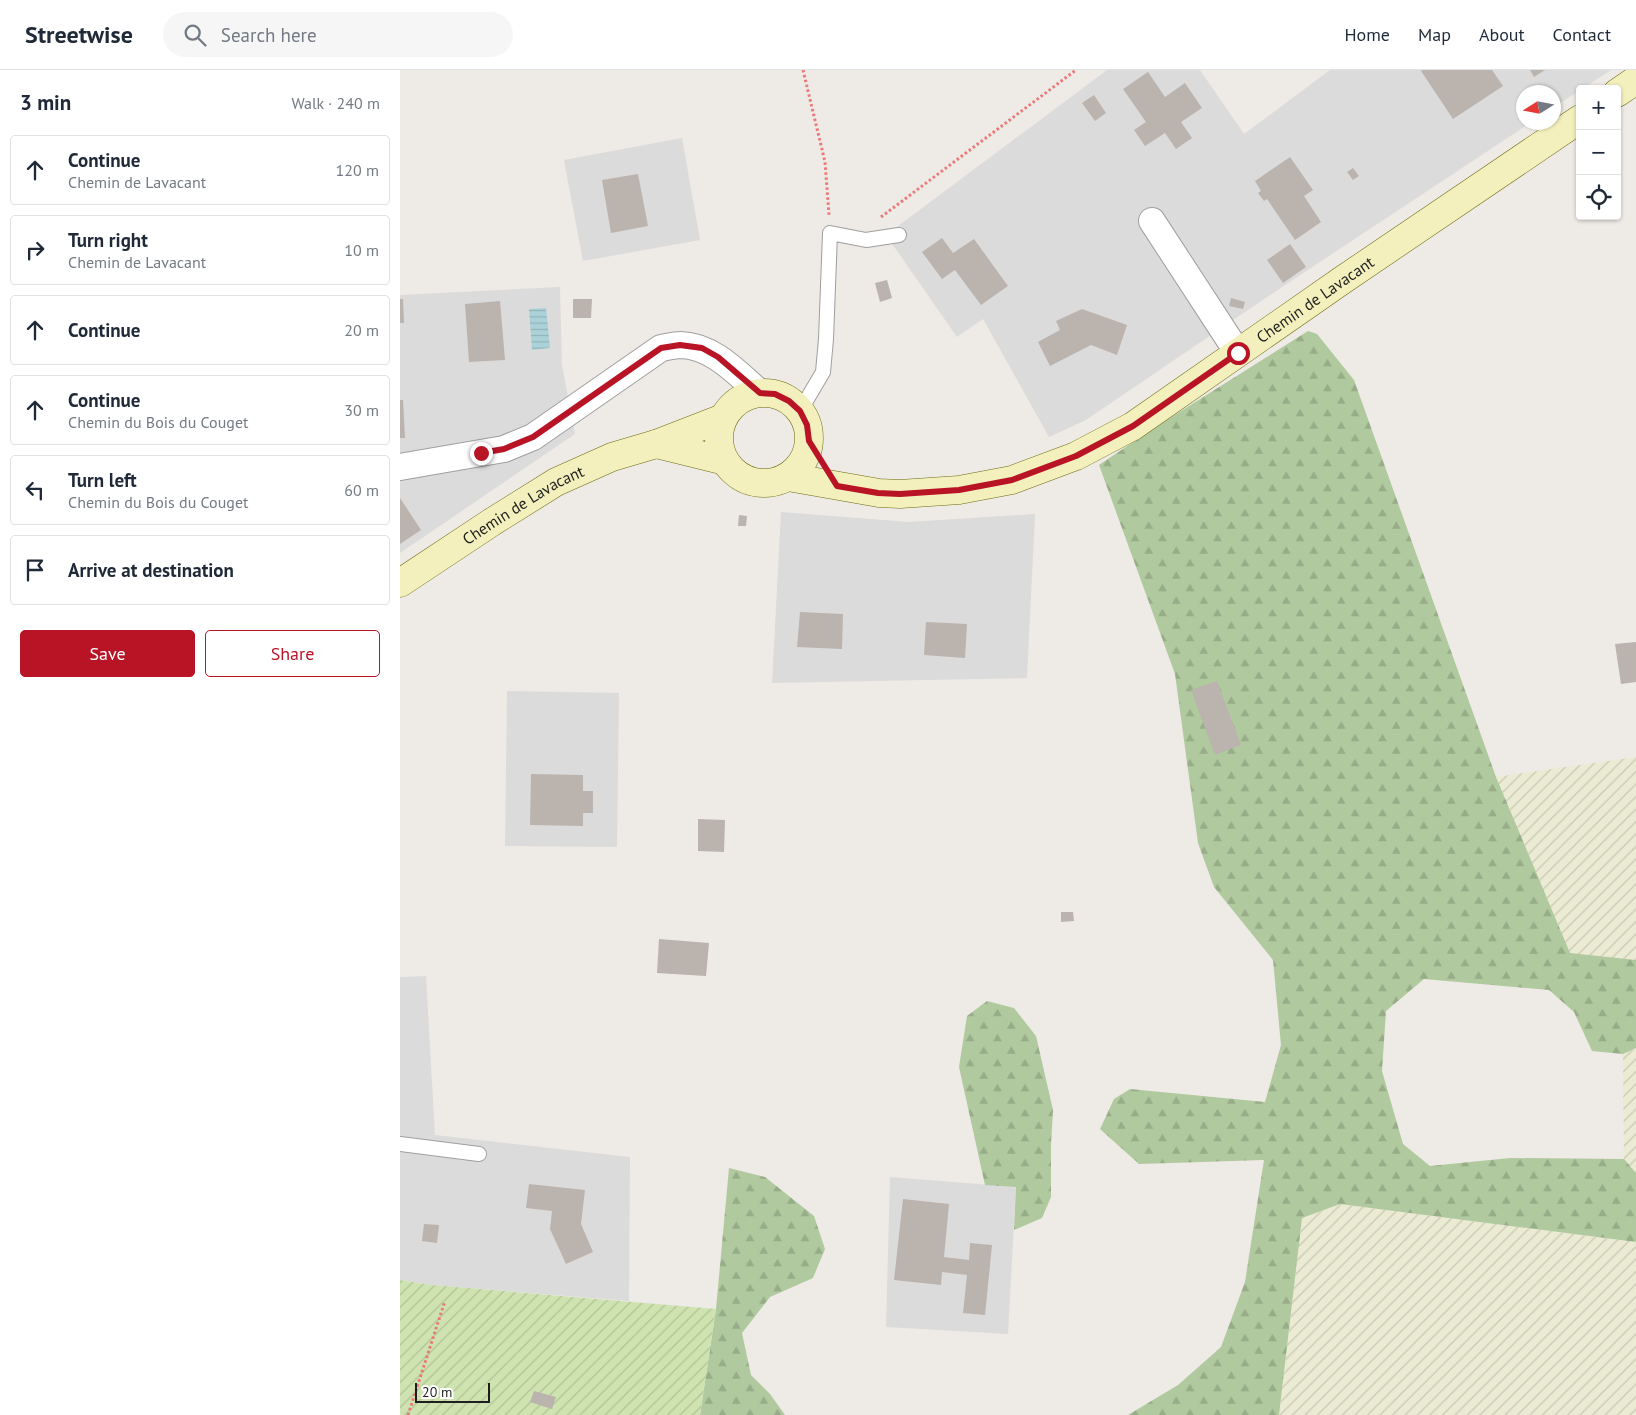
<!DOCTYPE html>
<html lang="en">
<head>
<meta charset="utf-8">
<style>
	:root { --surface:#fff; --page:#f6f6f7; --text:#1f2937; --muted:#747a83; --line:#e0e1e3; --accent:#b91326 }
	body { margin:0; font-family:"PT Sans",sans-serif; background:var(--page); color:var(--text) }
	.controls { position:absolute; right:15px; top:15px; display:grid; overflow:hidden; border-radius:5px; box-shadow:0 1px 4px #0004 }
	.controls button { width:45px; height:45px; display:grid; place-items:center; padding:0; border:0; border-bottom:1px solid var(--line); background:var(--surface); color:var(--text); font:25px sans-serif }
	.compass { position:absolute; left:1116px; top:15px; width:45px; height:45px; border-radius:50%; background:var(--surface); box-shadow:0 1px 4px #0004; rotate:259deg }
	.scale { position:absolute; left:15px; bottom:12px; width:75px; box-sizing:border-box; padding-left:5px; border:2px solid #1e1e1e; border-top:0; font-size:14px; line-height:18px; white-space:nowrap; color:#1e1e1e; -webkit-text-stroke:4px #fff; paint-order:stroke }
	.stop { position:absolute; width:15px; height:15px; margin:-11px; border:4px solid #b91326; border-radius:50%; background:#fff }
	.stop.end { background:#b91326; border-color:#fff; box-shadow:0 1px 5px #0008 }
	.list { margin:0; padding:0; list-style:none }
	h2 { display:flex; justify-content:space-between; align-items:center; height:65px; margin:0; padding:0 20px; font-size:21px }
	h2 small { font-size:16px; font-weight:400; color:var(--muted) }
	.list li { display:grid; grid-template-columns:32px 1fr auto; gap:15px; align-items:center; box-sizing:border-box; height:70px; margin:0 10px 10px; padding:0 10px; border:1px solid var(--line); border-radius:5px }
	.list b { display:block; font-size:19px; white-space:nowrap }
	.list p { margin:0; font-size:16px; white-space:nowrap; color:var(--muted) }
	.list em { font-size:16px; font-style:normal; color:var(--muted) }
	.actions { display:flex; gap:10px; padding:15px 20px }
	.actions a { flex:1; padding:11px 0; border:1px solid var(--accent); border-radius:5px; text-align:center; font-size:18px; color:var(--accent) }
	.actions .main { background:var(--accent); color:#fff }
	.icon { flex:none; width:28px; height:28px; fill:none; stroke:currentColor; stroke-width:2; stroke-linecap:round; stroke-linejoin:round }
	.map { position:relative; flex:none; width:1236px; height:1345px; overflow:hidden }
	header { display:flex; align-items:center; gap:30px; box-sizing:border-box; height:70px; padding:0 25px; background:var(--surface); border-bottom:1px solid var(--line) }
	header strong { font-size:24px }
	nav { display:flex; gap:28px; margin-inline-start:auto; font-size:18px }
	.search { width:350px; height:45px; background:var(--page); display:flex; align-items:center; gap:12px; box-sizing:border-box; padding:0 18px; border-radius:28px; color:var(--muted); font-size:19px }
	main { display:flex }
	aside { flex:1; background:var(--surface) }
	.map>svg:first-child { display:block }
	.residential { fill:#dcdbdb }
	.farmland { fill:url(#farmland-furrows) }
	.forest { fill:url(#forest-firs) }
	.garden { fill:url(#garden-furrows) }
	.water { fill:url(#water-rules) }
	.building { fill:#bbb3ae }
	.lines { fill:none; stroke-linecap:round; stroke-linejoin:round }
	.lane-casing { stroke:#9f9f9f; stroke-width:16 }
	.street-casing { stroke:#9f9f9f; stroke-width:28 }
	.secondary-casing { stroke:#6b6b0f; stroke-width:29 }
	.path { stroke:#ec7879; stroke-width:3; stroke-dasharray:2.5 2.5; stroke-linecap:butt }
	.lane { stroke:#fff; stroke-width:14 }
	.street { stroke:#fff; stroke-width:26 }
	.secondary { stroke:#f3f0be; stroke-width:28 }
	.route { stroke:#b91326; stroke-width:6 }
	.labels { text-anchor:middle; stroke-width:4; stroke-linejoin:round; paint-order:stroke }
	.street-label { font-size:16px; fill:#1e1e1e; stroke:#fff }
</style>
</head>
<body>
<header>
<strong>Streetwise</strong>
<div class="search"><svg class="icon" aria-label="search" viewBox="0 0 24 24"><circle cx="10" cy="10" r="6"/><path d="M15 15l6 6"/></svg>Search here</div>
<nav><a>Home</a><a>Map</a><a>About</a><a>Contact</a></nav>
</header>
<main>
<aside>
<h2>3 min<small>Walk · 240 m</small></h2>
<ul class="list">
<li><svg class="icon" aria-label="ahead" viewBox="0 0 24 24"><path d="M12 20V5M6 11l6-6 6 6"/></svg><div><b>Continue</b><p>Chemin de Lavacant</p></div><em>120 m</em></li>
<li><svg class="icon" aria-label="right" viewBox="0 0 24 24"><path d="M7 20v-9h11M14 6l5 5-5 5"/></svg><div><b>Turn right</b><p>Chemin de Lavacant</p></div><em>10 m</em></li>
<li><svg class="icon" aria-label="ahead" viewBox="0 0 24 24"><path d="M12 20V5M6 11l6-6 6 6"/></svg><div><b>Continue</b></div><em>20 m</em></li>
<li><svg class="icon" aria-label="ahead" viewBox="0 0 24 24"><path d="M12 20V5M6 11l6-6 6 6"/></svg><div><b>Continue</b><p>Chemin du Bois du Couget</p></div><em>30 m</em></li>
<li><svg class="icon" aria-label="left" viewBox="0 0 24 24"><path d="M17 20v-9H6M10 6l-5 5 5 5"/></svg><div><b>Turn left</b><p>Chemin du Bois du Couget</p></div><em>60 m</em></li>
<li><svg class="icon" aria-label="arrive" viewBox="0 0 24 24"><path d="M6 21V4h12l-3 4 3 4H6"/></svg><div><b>Arrive at destination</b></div></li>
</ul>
<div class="actions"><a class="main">Save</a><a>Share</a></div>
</aside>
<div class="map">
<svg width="1236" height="1345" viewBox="0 0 1236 1345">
	<defs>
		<pattern id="farmland-furrows" width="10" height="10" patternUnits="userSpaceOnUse" patternTransform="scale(1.25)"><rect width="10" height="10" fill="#ebead2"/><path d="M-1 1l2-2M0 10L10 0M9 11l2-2" fill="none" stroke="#c9c8b4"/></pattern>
		<pattern id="forest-firs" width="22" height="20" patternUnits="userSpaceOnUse" patternTransform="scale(1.25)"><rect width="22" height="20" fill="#b0c99e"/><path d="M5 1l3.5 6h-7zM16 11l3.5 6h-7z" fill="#97ac88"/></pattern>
		<pattern id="garden-furrows" width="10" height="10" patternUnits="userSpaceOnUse" patternTransform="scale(1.25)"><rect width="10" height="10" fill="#cfe3b0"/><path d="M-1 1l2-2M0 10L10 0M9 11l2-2" fill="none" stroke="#b1c297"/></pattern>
		<pattern id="water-rules" width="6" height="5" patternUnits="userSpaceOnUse" patternTransform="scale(1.25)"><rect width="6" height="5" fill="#aad2d8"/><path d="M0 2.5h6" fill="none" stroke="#92b4b9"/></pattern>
	</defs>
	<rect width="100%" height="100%" fill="#eeeae5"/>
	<g class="residential">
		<path d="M707,0H800L844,64L930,0H1211L1154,37V22H1124V52L1130,53L870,225L686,350L649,367L583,249L557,267L486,165Z"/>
		<path d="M282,68L300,170L183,191L164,90Z"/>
		<path d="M160,217L162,295L175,364L0,483V225Z"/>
		<path d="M381,442L509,452L635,444L627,608L372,613Z"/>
		<path d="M107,621L219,623L217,777L105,776Z"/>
		<path d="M26,906L35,1065L230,1087L229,1231L32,1215L0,1210V907Z"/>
		<path d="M490,1107L616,1117L608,1264L486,1257Z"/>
	</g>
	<g class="farmland">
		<path d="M1236,687V890L1170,884L1096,707Z"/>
		<path d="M1236,978V1103L1224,1089L1223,984Z"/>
		<path d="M940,1134L1236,1172V1345H879L902,1148Z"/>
	</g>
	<g class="forest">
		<path d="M908,261L917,264L954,310L1096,707L1170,883L1236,890V978L1223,984L1192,981L1174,942L1149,920L1024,909L986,941L982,1001L1003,1074L1030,1096L1110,1088L1224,1089L1236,1103V1172L940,1134L902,1148L879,1345H728L778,1315L821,1277L845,1212L864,1090L739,1094L700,1059L714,1029L730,1019L865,1032L881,975L873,890L814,817L798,773L775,604L699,395L754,358Z"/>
		<path d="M587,931L614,938L636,966L653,1040L651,1074V1127L642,1148L614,1160L616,1117L585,1115L559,997L567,946Z"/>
		<path d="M329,1098L365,1107L414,1146L425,1179L413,1208L370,1227L342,1263L351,1305L370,1324L385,1345H300L316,1239Z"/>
	</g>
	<path class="garden" d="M0,1210L32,1215L316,1239L300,1345H0Z"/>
	<path class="water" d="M146,238L150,278L132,280L129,239Z"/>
	<g class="building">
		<path d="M1023,0H1092L1103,16L1053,49L1021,1Z"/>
		<path d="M1130,0H1145L1134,7Z"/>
		<path d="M748,2L765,27L785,13L802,38L781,52L792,68L776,79L765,63L745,76L734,60L746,52L723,19Z"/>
		<path d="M694,25L706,43L695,51L682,33Z"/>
		<path d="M890,87L913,120L904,126L921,152L895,170L867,129L864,131L858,123L861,121L855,111Z"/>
		<path d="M953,98L959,106L953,110L947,102Z"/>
		<path d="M238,104L248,156L211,163L202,110Z"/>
		<path d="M542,168L553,183L574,169L608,216L581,235L555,200L542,209L522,182Z"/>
		<path d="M890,174L906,197L883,213L867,190Z"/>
		<path d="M487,210L492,228L480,232L475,213Z"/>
		<path d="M831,228L845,232L843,239L829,236Z"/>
		<path d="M0,229H3L4,253H0Z"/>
		<path d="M173,229H192L191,248H173Z"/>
		<path d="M100,231L105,290L69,292L65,234Z"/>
		<path d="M682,239L727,255L717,285L691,275L650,296L638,272L660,260L656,251Z"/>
		<path d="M0,330H3L5,368H0Z"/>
		<path d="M0,428L21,460L0,474Z"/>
		<path d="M339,445L347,446L346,456H338Z"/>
		<path d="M400,542L443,544L442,579L397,577Z"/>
		<path d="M526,552L567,554L565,588L524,585Z"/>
		<path d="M1236,572V612L1221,614L1215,574Z"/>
		<path d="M817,611L841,675L815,685L791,620Z"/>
		<path d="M131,704L183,705V721H193V743H183V756L130,755Z"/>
		<path d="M298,749L325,750L324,782L298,781Z"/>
		<path d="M661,842H673L674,851L661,852Z"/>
		<path d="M259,869L309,873L306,906L257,903Z"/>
		<path d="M129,1114L185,1120L181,1154L193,1182L166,1194L150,1159L152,1141L126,1138Z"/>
		<path d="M503,1129L549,1134L544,1187L569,1190L570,1173L592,1175L585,1245L563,1243L567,1205L542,1202L541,1215L494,1210Z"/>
		<path d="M24,1154L39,1155L37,1173L22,1171Z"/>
		<path d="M134,1321L156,1327L152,1339L130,1332Z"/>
	</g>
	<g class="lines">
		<defs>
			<g id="lane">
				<path d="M400,341L423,302L426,269L430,163L466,170L499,165"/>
				<path d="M0,1074L79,1084"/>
			</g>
			<g id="street">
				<path d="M752,151L838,283"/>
				<path d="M0,397L104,379L133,367L261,278C267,277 275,275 281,275C313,276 337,303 360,323"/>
			</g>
			<g id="secondary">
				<path d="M1217,23L1236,10"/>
				<circle cx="364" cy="368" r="45"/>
				<path d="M256,374L325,391"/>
				<path id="s1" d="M388,407L479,423L500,424L559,420L612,410L676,386L733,356L944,209L1180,49"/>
				<path id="s2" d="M0,513L92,452L156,412L212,387L256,374L323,348"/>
			</g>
		</defs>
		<use href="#lane" class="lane-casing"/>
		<use href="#street" class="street-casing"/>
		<use href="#secondary" class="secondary-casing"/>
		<g class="path">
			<path d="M403,0L425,92L429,145"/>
			<path d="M481,147L676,0"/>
			<path d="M8,1345L45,1231"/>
		</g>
		<use href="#lane" class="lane"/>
		<use href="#street" class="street"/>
		<use href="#secondary" class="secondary"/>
	</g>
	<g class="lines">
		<path class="route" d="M81,383L104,379L133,367L261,278L280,275L302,278L318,287L360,323L375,324L389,331L400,341L407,355L409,371L437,416L478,423L500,424L559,420L612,410L676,386L733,356L838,283"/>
	</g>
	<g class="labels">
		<g class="street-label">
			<text dy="6" stroke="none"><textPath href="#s1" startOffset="581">Chemin de Lavacant</textPath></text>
			<text dy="6" stroke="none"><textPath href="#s2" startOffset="146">Chemin de Lavacant</textPath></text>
		</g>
	</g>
</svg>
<div class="controls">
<button>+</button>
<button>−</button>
<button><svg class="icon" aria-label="locate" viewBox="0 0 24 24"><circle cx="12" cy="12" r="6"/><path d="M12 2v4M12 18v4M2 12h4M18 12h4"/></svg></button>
</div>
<svg class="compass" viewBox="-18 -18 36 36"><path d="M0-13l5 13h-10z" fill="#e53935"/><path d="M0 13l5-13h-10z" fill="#747a83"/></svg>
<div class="scale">20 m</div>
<div class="stop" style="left:838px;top:283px"></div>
<div class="stop end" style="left:81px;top:383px"></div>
</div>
</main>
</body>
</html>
